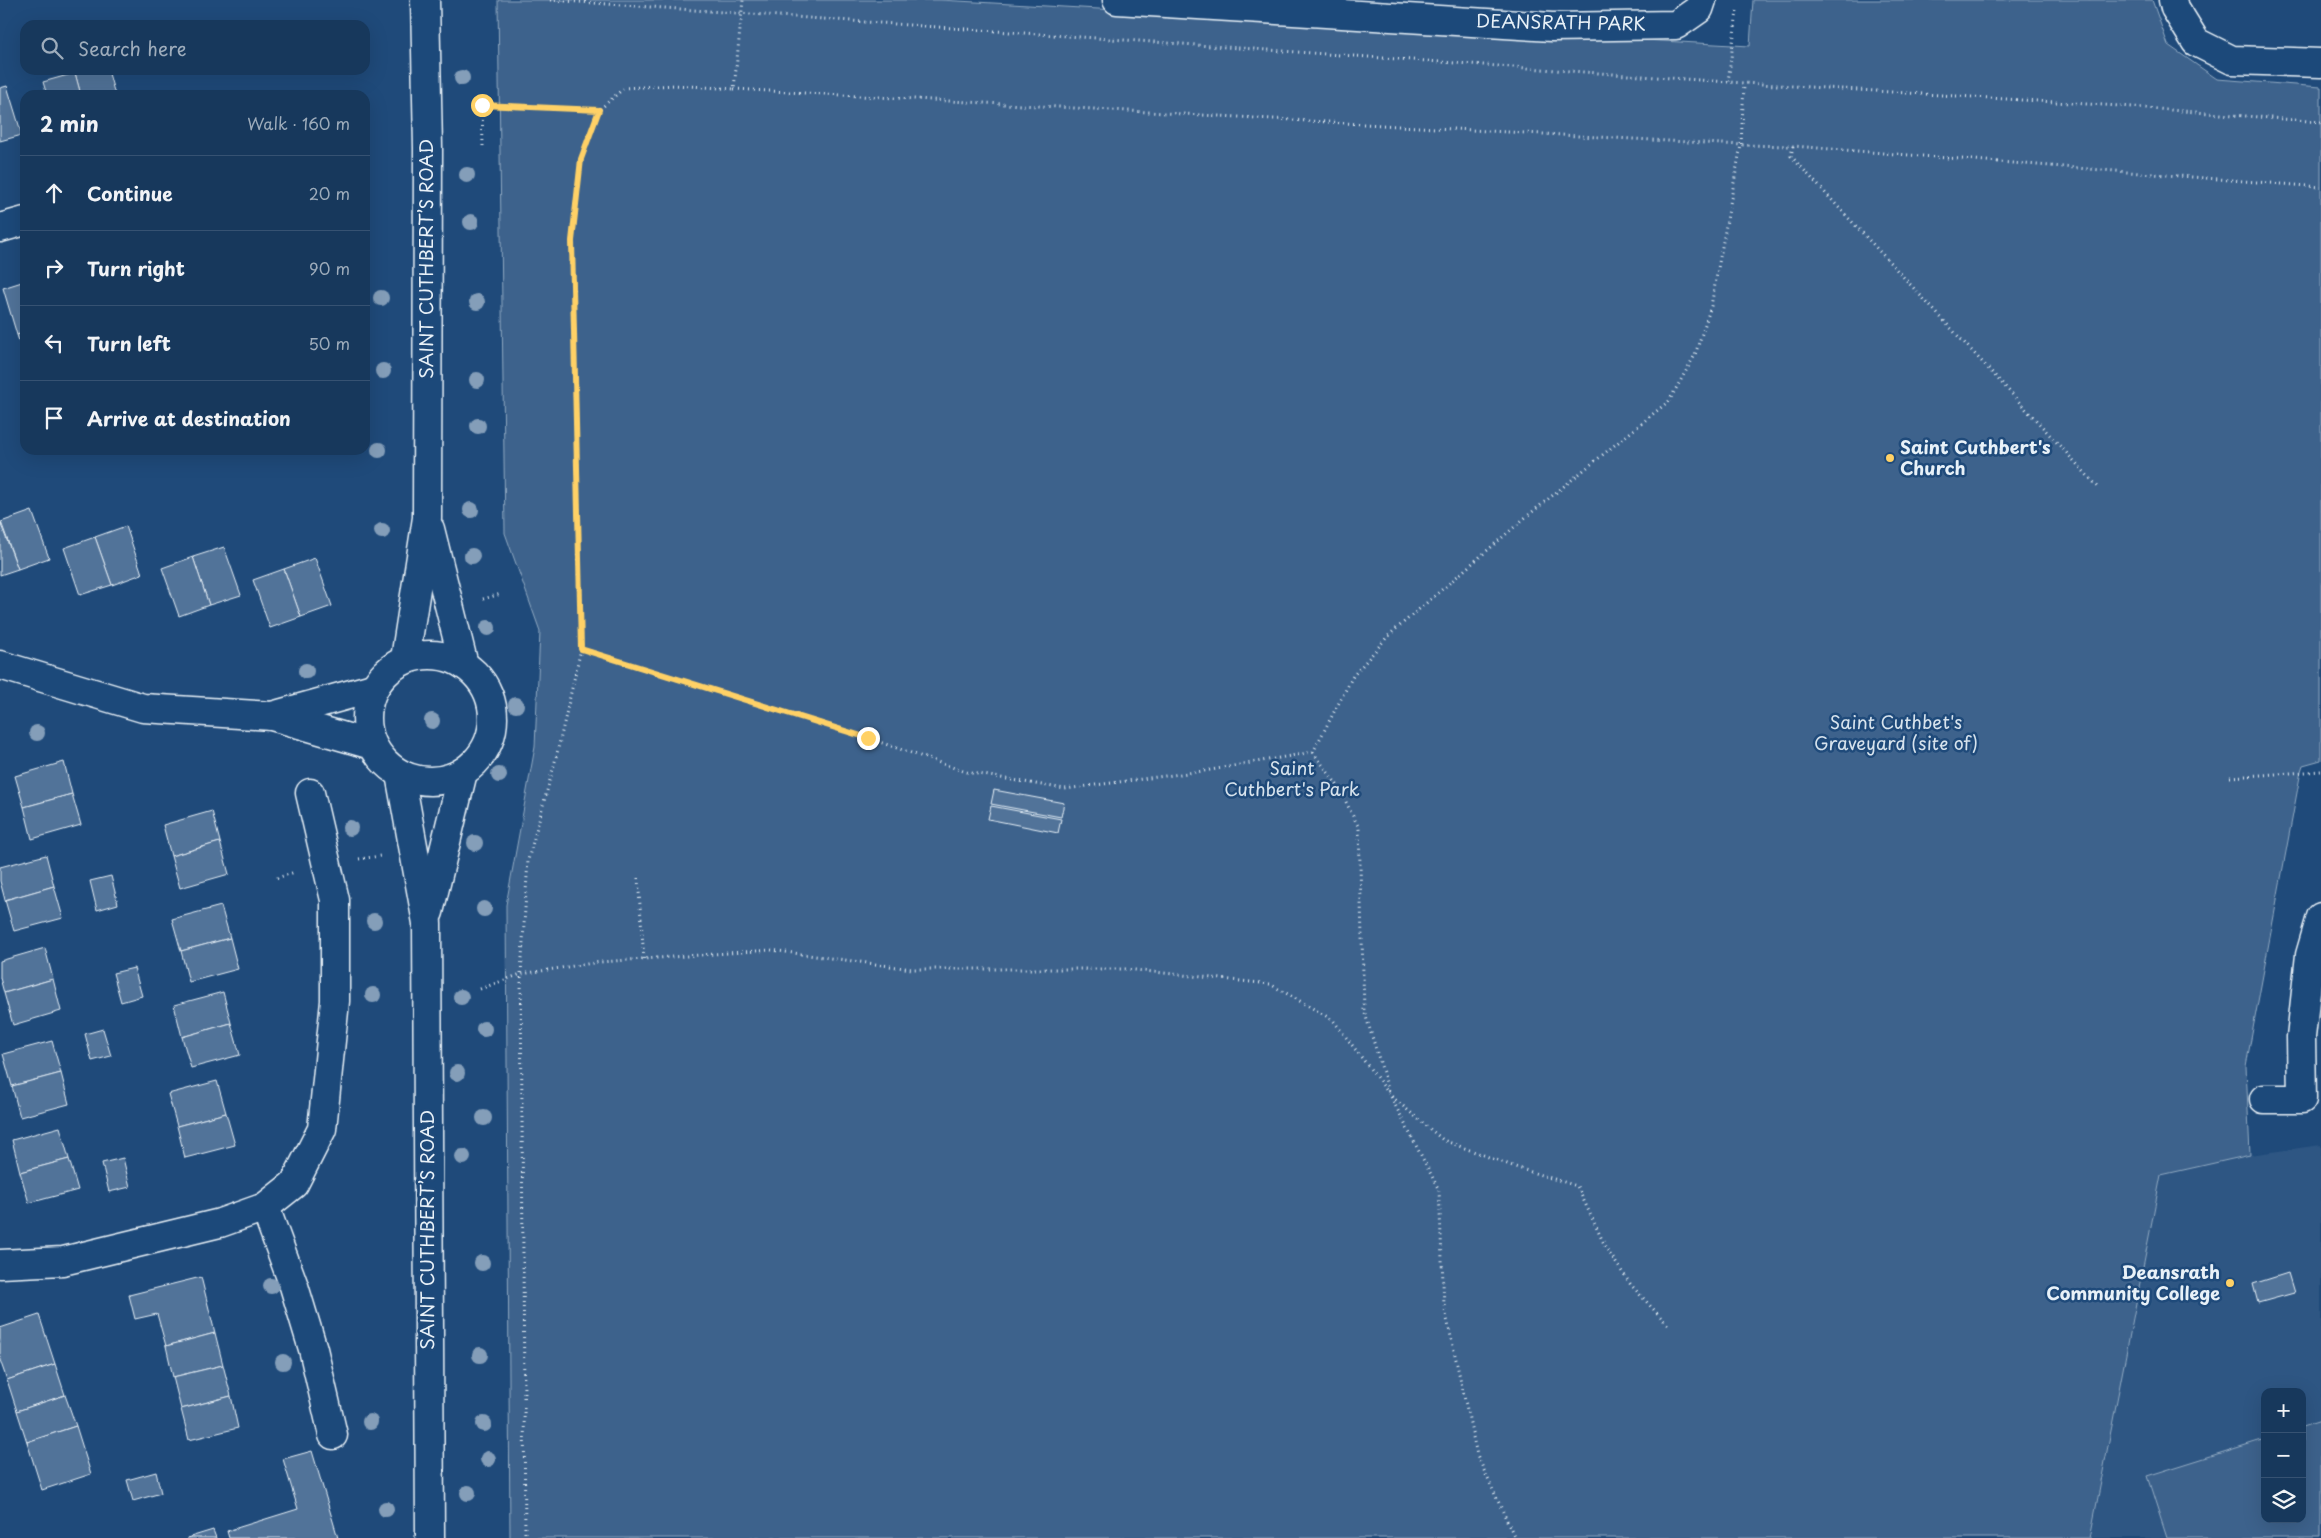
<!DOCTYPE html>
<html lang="en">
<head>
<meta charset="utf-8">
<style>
	:root { --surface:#17385c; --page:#203f62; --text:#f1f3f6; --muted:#9eacbb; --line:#365272 }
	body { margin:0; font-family:"Playpen Sans",sans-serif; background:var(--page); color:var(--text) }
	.controls { position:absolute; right:15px; bottom:15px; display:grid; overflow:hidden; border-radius:10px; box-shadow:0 5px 20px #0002 }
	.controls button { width:45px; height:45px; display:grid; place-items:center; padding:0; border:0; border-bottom:1px solid var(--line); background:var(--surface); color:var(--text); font:25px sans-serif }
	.stop { position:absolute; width:15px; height:15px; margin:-11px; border:4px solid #ffd166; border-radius:50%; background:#fff }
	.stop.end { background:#ffd166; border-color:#fff; box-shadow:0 1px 5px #0008 }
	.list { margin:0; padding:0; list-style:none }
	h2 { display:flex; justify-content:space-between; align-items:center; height:65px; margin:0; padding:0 20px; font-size:21px }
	h2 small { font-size:16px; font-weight:400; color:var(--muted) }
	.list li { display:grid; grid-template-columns:32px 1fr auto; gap:15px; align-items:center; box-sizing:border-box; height:75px; padding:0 20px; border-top:1px solid var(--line) }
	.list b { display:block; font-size:19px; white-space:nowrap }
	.list em { font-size:16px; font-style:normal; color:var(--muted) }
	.icon { flex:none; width:28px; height:28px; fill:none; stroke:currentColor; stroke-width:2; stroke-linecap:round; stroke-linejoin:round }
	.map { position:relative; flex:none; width:2321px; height:1538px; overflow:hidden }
	.search { position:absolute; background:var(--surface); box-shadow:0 5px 20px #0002; left:20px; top:20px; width:350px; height:55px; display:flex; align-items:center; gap:12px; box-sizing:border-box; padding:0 18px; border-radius:15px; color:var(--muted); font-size:19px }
	.panel { position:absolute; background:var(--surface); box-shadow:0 5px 20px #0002; left:20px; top:90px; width:350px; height:365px; border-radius:15px }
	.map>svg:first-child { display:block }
	.built { fill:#2e5683; fill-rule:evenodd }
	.green { fill:#3c628c; stroke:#92aac2 }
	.building { fill:#517399; stroke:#e8f1f8 }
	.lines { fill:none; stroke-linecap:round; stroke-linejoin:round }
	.street-casing { stroke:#e8f1f8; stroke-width:31 }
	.secondary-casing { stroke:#e8f1f8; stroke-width:31 }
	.path { stroke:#e8f1f8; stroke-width:3; stroke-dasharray:1 4; stroke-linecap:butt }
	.street { stroke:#1f4a7a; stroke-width:28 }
	.secondary { stroke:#1f4a7a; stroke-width:28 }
	.tree { fill:#849eb9 }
	.route { stroke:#ffd166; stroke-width:6 }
	.poi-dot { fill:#ffd166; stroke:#1f4a7a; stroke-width:2 }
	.labels { text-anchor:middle; stroke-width:5; stroke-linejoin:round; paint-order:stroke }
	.street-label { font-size:18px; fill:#e8f1f8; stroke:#1f4a7a }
	.poi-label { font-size:18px; font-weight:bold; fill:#e8f1f8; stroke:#1f4a7a; text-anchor:start }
	.park-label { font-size:18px; fill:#d7e3ed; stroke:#1f4a7a }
</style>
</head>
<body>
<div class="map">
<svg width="2321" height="1538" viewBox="0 0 2321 1538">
	<rect width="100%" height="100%" fill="#1f4a7a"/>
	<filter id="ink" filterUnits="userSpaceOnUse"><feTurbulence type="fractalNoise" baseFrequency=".02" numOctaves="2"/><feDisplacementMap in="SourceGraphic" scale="10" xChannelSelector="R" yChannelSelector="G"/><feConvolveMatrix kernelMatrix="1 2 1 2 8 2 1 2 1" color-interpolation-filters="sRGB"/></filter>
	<g filter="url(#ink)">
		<path class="built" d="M2321,1145V1538H2090L2161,1175L2250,1155ZM2265,1392H2302V1519H2265Z"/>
		<g class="green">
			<path d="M498,0H940L1750,46L1753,0H2152L2168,45L2217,79L2321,87V760L2303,765L2301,771L2246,1066L2250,1155L2161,1175L2090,1538H510L506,905L535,747L540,631L505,533Z"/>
			<path d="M2321,1421V1538H2167L2147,1476L2265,1439V1519H2302V1427Z"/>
		</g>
		<g class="building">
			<path d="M84,70H108L115,95H81L75,73Z"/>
			<path d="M75,73L81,95H47L43,82Z"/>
			<path d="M7,86L22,135L0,141V88Z"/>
			<path d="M25,281V332L17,335L3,288Z"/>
			<path d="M25,332V359L17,335Z"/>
			<path d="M32,511L49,558L18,569L1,522Z"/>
			<path d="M0,522L18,569L0,575Z"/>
			<path d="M126,526L142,574L112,585L95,537Z"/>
			<path d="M95,537L112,585L80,595L64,548Z"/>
			<path d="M224,547L241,595L209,605L193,557Z"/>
			<path d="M193,557L209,605L179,616L162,568Z"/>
			<path d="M315,558L332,606L301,617L284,569Z"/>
			<path d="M284,569L301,617L270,628L253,580Z"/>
			<path d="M64,762L72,794L24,807L15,776Z"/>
			<path d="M994,790L1064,803L1061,817L991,804Z"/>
			<path d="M72,794L81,825L32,839L24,807Z"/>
			<path d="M991,806L1061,819L1058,833L988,819Z"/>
			<path d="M212,811L220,842L171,856L163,825Z"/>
			<path d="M220,842L229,874L180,888L171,856Z"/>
			<path d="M46,855L54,886L5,900L0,881V867Z"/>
			<path d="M111,876L118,904L97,910L90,881Z"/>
			<path d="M54,886L63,918L14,931L5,900Z"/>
			<path d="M221,906L230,938L181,951L172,919Z"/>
			<path d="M230,938L238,969L189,982L181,951Z"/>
			<path d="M45,948L53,979L4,993L0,978V961Z"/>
			<path d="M134,968L142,996L121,1002L113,973Z"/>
			<path d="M53,979L61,1011L13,1025L4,993Z"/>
			<path d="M223,992L231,1023L182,1037L174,1005Z"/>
			<path d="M231,1023L240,1055L191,1068L182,1037Z"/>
			<path d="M103,1029L111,1056L92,1061L85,1034Z"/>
			<path d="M52,1041L61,1073L12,1086L3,1054Z"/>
			<path d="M61,1073L69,1104L20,1117L12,1086Z"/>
			<path d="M217,1081L226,1113L177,1126L168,1094Z"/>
			<path d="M226,1113L235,1145L185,1158L177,1126Z"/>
			<path d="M60,1127L69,1159L20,1172L12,1140Z"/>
			<path d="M123,1158L130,1187L109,1192L102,1163Z"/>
			<path d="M69,1159L78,1190L29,1203L20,1172Z"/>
			<path d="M2288,1273L2294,1293L2258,1303L2253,1284Z"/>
			<path d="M201,1277L215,1333L166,1346L157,1314L135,1319L129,1295Z"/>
			<path d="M39,1315L55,1364L7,1380L0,1360V1328Z"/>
			<path d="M215,1333L223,1365L173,1377L166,1346Z"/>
			<path d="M55,1364L65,1395L17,1411L7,1380Z"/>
			<path d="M223,1365L231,1396L181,1409L173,1377Z"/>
			<path d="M65,1395L76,1426L27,1442L17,1411Z"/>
			<path d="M231,1396L238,1428L189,1440L181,1409Z"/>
			<path d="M76,1426L91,1474L42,1490L27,1442Z"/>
			<path d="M312,1451L338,1538H229L227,1531L298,1509L283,1459Z"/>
			<path d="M156,1472L161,1493L133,1501L127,1480Z"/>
			<path d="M213,1530L216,1538H187Z"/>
		</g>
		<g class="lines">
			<defs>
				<g id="street">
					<path d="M1117,0L1552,27L1676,25L1699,9L1702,0"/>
					<path d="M2173,0L2175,8L2196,42L2232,60L2321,63"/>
					<path d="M0,228L25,221"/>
					<path d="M0,665L143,708L272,716L372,745"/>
					<path d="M272,716L373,688"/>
					<path d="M2264,1099H2302L2301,1037L2310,955L2321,917"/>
					<path d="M265,1207L294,1286L313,1349L333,1435"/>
					<path d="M0,1264L63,1261L220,1223L265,1207L294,1184L322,1129L335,1001V900L310,793"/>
				</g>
				<g id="secondary">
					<path d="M430,529L464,665"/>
					<circle cx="430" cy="718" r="63"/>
					<path d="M405,659L427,518L428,148L425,0"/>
					<path d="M400,774L427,923L430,1538"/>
					<path d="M429,912L463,772"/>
				</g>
			</defs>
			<use href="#street" class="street-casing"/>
			<use href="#secondary" class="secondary-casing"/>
			<g class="path">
				<path d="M550,0L1728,82"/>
				<path d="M1737,11L1728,82L2120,106L2321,122"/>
				<path d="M734,89L1741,145L1793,146L2321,187"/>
				<path d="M483,146L482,105L599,110"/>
				<path d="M1793,146L1791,156L2100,489"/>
				<path d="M483,599L501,594"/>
				<path d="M581,649L868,738L966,772L1065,789L1211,770L1313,752L1353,676L1388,636L1526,517L1669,401L1695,355L1711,306L1741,145L1744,85"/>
				<path d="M1313,752L1338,786L1359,828L1364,1010L1389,1092"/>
				<path d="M2230,777L2321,771"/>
				<path d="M359,859L380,856"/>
				<path d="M277,878L295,872"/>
				<path d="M638,878L644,959"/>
				<path d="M480,989L521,974L600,962L771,950L912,969H1125L1270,984L1333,1020L1390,1095L1443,1140L1518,1168L1577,1186L1606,1248L1631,1285L1668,1325"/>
				<path d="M1391,1097L1439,1190L1444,1305L1477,1455L1515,1538"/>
				<path d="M525,1538L521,974L528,860L556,758L581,649L572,241L581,159L599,110L624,88L675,85L734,89L743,0"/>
			</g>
			<use href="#street" class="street"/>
			<use href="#secondary" class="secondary"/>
		</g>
		<g class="tree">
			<circle cx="462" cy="78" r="8"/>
			<circle cx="467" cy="175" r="8"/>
			<circle cx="471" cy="222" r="8"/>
			<circle cx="381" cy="298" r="8"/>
			<circle cx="477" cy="302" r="8"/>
			<circle cx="383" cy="371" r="8"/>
			<circle cx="477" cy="380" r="8"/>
			<circle cx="478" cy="426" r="8"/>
			<circle cx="379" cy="450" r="8"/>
			<circle cx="471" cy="510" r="8"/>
			<circle cx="382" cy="531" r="8"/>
			<circle cx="472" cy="556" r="8"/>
			<circle cx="488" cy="628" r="8"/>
			<circle cx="306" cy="671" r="8"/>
			<circle cx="516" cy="705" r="8"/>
			<circle cx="432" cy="721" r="8"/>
			<circle cx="37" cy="733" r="8"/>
			<circle cx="499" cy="775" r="8"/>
			<circle cx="350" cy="828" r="8"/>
			<circle cx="475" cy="843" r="8"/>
			<circle cx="484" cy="909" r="8"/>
			<circle cx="374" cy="921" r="8"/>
			<circle cx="373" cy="995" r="8"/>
			<circle cx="461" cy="997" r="8"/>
			<circle cx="484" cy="1029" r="8"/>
			<circle cx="457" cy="1073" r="8"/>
			<circle cx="484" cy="1118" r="8"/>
			<circle cx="463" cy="1157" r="8"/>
			<circle cx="482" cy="1263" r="8"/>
			<circle cx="271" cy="1286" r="8"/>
			<circle cx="480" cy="1355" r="8"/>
			<circle cx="283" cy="1362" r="8"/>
			<circle cx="370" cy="1422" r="8"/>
			<circle cx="484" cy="1424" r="8"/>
			<circle cx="488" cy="1459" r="8"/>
			<circle cx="468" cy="1493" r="8"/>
			<circle cx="386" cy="1509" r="8"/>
		</g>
	</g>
	<g class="lines" filter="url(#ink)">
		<path class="route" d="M482,105L599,110L581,159L572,241L581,649L868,738"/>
	</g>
	<g class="poi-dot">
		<circle cx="1890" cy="458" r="5"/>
		<circle cx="2230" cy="1283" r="5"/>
	</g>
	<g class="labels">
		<g class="street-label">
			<text transform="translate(1561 23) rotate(1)" y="6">DEANSRATH PARK</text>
			<text transform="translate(427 259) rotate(-90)" y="6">SAINT CUTHBERT’S ROAD</text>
			<text transform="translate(428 1230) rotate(-90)" y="6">SAINT CUTHBERT’S ROAD</text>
		</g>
		<g class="poi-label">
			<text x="1900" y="454">Saint Cuthbert's<tspan x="1900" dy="21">Church</tspan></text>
			<text x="2220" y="1279" text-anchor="end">Deansrath<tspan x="2220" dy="21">Community College</tspan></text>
		</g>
		<g class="park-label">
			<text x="1896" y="729">Saint Cuthbet's<tspan x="1896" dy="21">Graveyard (site of)</tspan></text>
			<text x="1292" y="775">Saint<tspan x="1292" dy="21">Cuthbert's Park</tspan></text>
		</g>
	</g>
</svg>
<div class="controls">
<button>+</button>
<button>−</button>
<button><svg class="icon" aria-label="layers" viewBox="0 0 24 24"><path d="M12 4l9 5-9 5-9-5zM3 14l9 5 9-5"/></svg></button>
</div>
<div class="stop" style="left:482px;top:105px"></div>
<div class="stop end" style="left:868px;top:738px"></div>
<div class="search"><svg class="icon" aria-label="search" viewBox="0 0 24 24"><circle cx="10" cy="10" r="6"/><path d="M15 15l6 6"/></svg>Search here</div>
<section class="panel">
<h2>2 min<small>Walk · 160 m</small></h2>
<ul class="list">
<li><svg class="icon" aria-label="ahead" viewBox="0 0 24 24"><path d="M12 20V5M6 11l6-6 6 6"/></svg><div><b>Continue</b></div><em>20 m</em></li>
<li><svg class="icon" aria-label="right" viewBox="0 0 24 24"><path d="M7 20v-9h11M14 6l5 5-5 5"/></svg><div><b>Turn right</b></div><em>90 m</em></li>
<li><svg class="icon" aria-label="left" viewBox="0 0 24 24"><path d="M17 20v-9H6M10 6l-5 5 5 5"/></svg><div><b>Turn left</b></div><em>50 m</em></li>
<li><svg class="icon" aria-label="arrive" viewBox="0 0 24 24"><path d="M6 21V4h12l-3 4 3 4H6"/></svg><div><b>Arrive at destination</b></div></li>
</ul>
</section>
</div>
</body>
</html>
